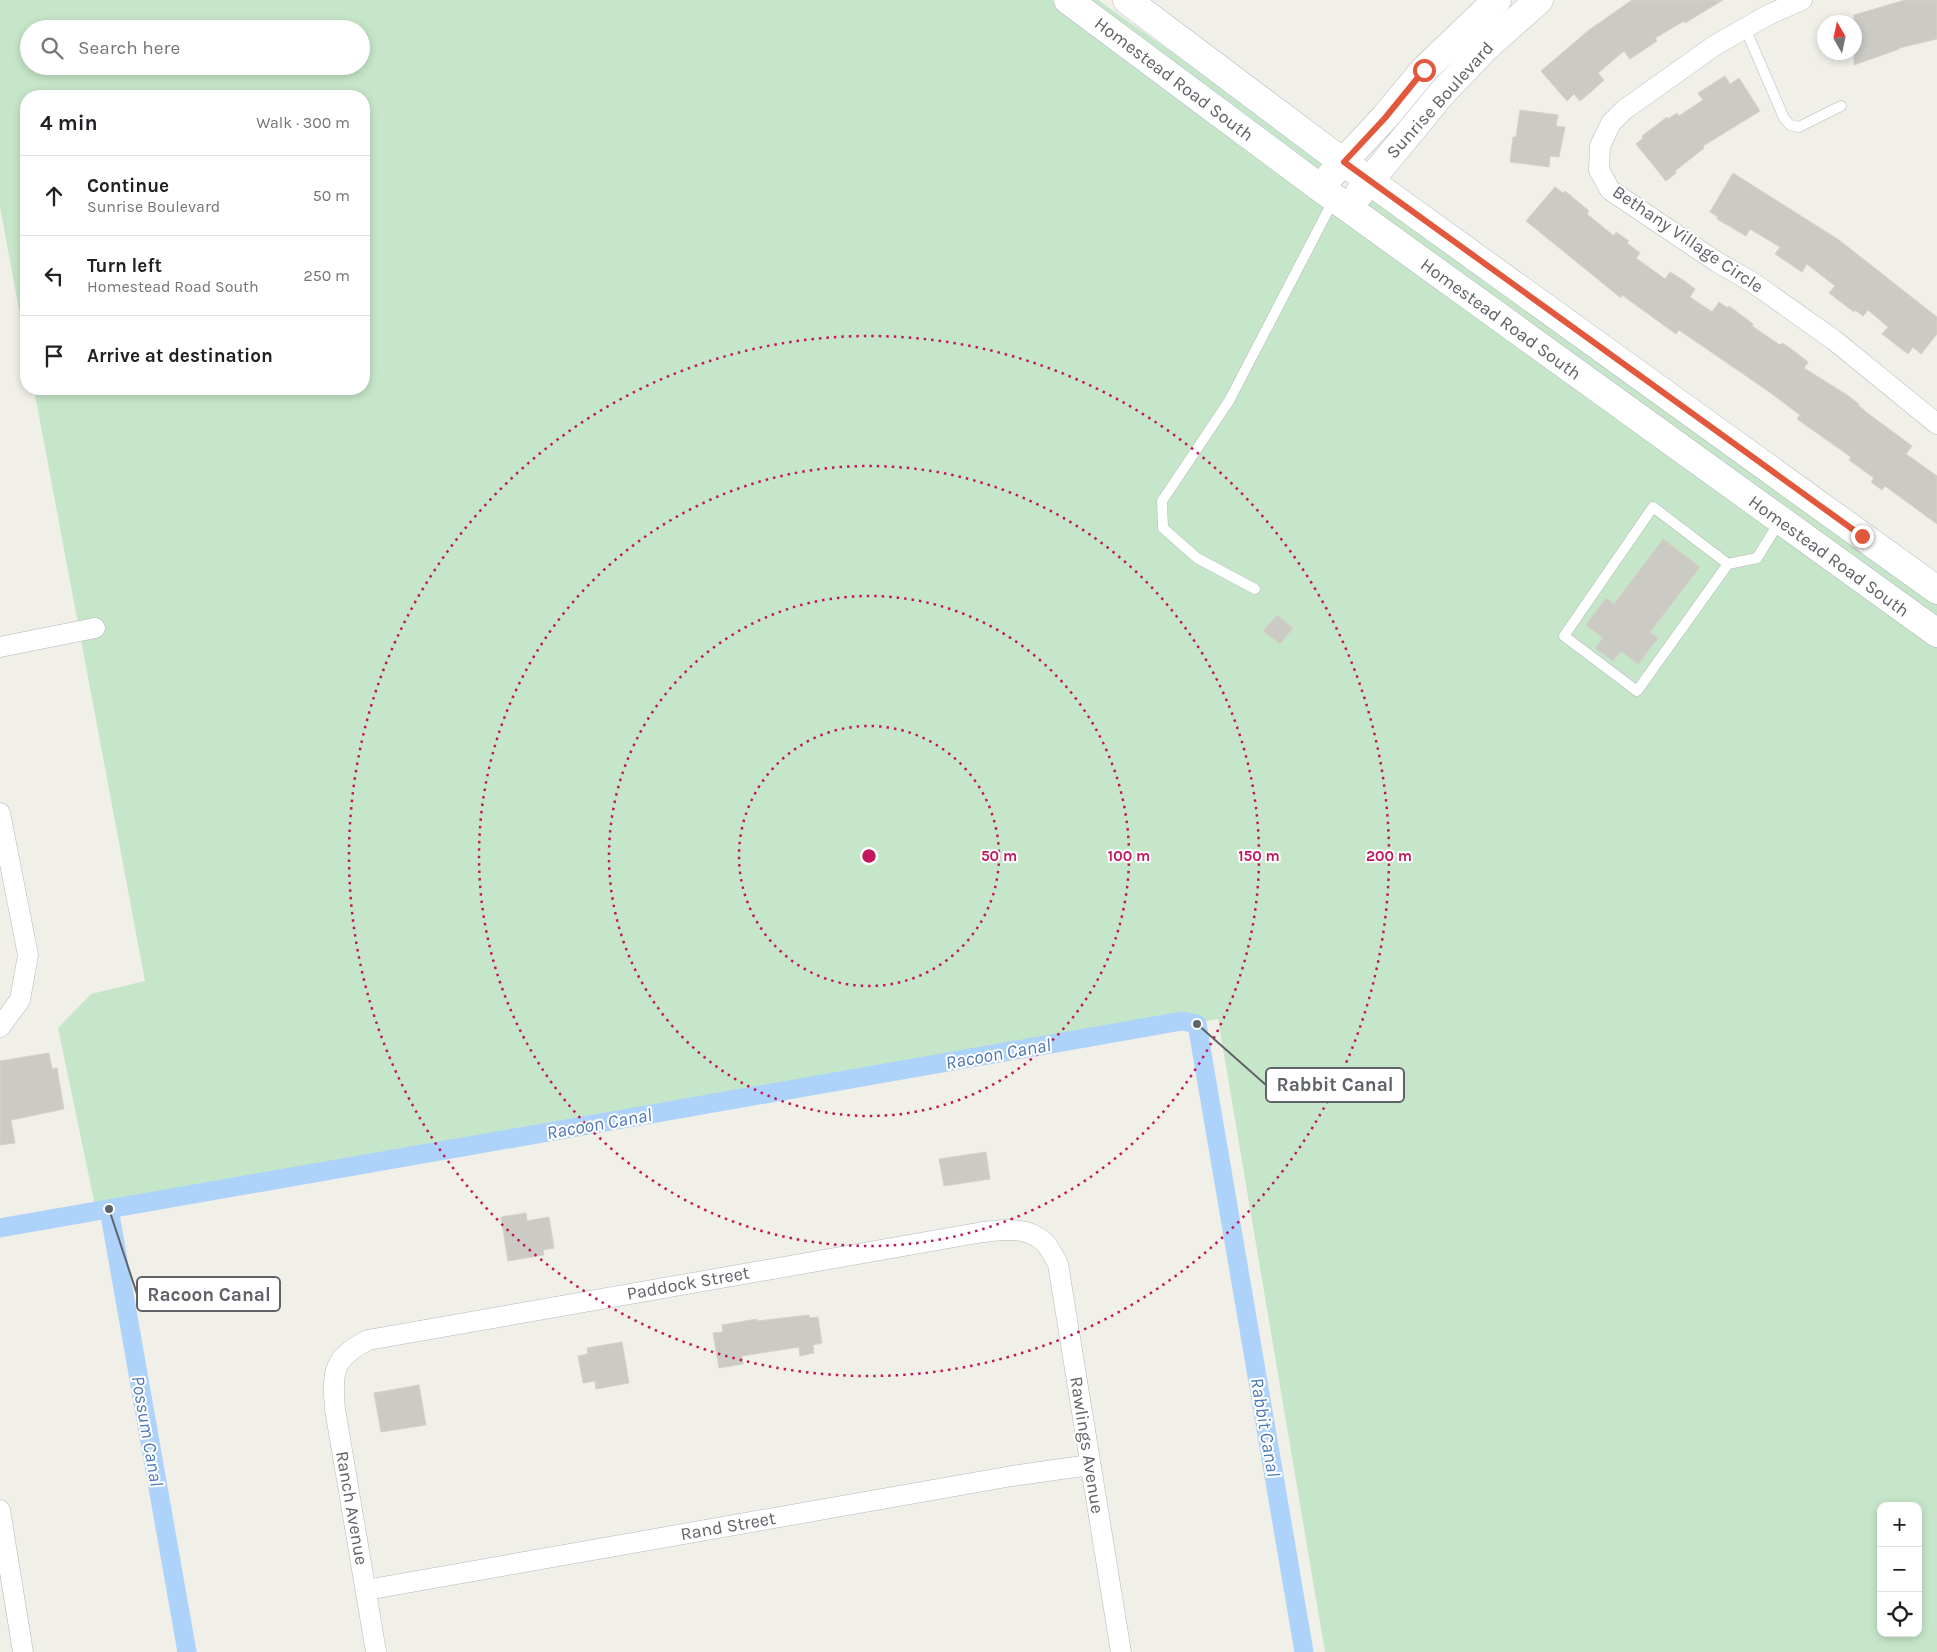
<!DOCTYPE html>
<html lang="en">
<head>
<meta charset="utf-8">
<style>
	:root { --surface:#fff; --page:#f6f6f6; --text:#202124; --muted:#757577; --line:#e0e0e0 }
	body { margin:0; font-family:Karla,sans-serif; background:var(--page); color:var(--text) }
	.controls { position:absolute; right:15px; bottom:15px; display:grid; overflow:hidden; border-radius:10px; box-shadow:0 2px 8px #0003 }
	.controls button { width:45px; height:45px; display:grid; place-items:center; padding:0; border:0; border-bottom:1px solid var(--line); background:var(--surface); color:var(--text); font:25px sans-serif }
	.compass { position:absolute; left:1817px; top:15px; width:45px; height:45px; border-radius:50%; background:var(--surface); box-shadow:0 2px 8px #0003; rotate:351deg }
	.stop { position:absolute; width:15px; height:15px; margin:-11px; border:4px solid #e1583d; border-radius:50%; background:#fff }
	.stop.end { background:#e1583d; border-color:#fff; box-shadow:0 1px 5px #0008 }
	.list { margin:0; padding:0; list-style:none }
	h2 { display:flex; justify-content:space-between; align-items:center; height:65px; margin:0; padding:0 20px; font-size:21px }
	h2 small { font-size:16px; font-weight:400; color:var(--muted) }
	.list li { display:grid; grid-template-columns:32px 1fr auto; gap:15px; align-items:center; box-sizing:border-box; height:80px; padding:0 20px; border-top:1px solid var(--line) }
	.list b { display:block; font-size:19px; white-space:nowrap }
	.list p { margin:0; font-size:16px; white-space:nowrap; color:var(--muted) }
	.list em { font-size:16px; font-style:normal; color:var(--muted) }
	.icon { flex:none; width:28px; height:28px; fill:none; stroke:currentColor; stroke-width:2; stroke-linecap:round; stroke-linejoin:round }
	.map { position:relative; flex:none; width:1937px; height:1652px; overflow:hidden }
	.search { position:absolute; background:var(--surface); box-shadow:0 2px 8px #0003; left:20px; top:20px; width:350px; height:55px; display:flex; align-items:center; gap:12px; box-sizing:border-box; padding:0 18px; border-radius:28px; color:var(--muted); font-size:19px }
	.panel { position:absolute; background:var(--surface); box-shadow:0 2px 8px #0003; left:20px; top:90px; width:350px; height:305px; border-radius:20px }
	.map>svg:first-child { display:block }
	.green { fill:#c6e6c9; fill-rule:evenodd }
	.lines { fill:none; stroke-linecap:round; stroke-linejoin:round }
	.canal { stroke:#add3fb; stroke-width:19 }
	.building { fill:#cccac4; stroke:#d5d2c6 }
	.lane-casing { stroke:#b5b7bb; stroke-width:11 }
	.street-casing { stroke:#b5b7bb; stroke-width:21 }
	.secondary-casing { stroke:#b6b9be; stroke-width:29 }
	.lane { stroke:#fff; stroke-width:10 }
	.street { stroke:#fff; stroke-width:20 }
	.secondary { stroke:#fff; stroke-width:28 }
	.route { stroke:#e1583d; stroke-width:6 }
	.ring { fill:none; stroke:#c2185b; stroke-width:2.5; stroke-dasharray:2.5 5 }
	.labels { text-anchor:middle; stroke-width:4; stroke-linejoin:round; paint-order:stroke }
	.street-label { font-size:18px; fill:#5f6267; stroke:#fff }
	.water-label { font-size:19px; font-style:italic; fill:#4d77b6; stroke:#fff }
	.centre { fill:#c2185b; stroke:#fff; stroke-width:2.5 }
	.ring-label { font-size:15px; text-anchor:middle; font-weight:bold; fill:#c2185b; stroke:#fff; stroke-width:4; stroke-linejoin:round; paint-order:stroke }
	.leader { fill:none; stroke:#5f6267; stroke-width:2 }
	.callout-dot { fill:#5f6267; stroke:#fff; stroke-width:2 }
	.callout { fill:#fff; stroke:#5f6267; stroke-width:2 }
	.callout-label { font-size:19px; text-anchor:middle; font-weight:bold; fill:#5f6267 }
</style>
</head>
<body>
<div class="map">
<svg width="1937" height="1652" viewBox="0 0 1937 1652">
	<rect width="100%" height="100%" fill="#f0efe8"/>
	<g class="green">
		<path d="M0,0H1052L1937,644V1652H1325L1218,1019L95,1205L58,1028L91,994L145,981L34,389H364V96H26V347L0,207ZM29,29H361V66H29ZM1881,1506H1918V1633H1881Z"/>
		<path d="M1084,0H1098L1329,163L1318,174Z"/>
		<path d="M1371,194L1937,602V621L1362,206Z"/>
	</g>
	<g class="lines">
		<g class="canal">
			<path d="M109,1209L187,1652"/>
			<path d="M0,1228L1182,1021L1197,1024L1304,1652"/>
		</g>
	</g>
	<g class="building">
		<path d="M1632,0H1723L1685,23L1684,21L1655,38L1657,41L1630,59L1624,51L1598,73L1604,80L1592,91L1580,101L1574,94L1567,101L1541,71L1589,30Z"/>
		<path d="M1905,0H1937V39L1899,48V49L1854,65V15Z"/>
		<path d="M1725,76L1730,84L1739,78L1760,111L1703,146L1704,148L1675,171L1676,173L1666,181L1636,144L1643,138L1642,136L1667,117L1668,119L1677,113L1679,116L1703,100L1698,93Z"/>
		<path d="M1520,110L1558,115L1556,126L1565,127L1559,157L1550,156L1549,167L1510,162L1513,137H1516Z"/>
		<path d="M1733,173L1839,240L1937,317V334L1921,354L1913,347L1908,354L1882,334L1888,327L1868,310L1863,316L1855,310L1854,312L1829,293L1835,286L1807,264L1802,272L1775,254L1780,247L1750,229L1746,236L1717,219L1718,217L1710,212Z"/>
		<path d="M1555,187L1563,193L1565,191L1589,211L1587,214L1614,236L1616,232L1629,241L1627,243L1640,253L1636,258L1665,279L1670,272L1683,280L1695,289L1690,297L1712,312L1719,302L1728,308L1729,306L1753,324L1752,326L1780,345L1782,343L1794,351L1808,362L1804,368L1847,395L1859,404L1858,405L1866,412L1912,446L1906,454L1937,476V524L1885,486L1882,490L1871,482L1874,478L1849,460L1851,457L1797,419L1800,415L1768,391L1679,330L1676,334L1622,295L1621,298L1526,221Z"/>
		<path d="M1663,539L1700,567L1650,632L1658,638L1638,664L1621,651L1613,661L1595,648L1603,638L1586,625L1606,598L1614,604Z"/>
		<path d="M1277,615L1293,628L1280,644L1263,631Z"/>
		<path d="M49,1053L52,1069L57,1068L64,1109L11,1120L15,1143L0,1145V1061Z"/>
		<path d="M986,1152L990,1179L944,1186L939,1159Z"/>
		<path d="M526,1213L527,1221L549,1217L554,1248L543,1250L544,1255L508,1261L501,1217Z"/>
		<path d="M809,1315L810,1318L818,1317L822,1343L813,1345L814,1353L800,1356L799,1347L742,1356L743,1364L719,1368L713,1333L723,1332L722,1325L757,1319V1321Z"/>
		<path d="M622,1342L629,1383L596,1389L595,1381L583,1383L578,1356L588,1354L587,1348Z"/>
		<path d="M419,1385L426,1425L381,1432L374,1393Z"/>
	</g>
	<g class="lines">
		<defs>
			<g id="lane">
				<path d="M1745,28L1784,118L1790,125L1799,127L1841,106"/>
				<path d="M1728,564L1653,507L1564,636L1637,691L1728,564L1757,558L1780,521"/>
				<path d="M1255,589L1197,558L1163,528L1162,501L1229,401L1334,199"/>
			</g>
			<g id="street">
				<path d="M1802,0L1768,15L1714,46L1624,110L1611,123L1600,146L1599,170L1610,190L1717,262L1752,282L1834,340L1937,424"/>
				<path d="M0,647L95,628"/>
				<path d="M0,813L28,955L20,1000L0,1027"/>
				<path d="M0,1510L23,1652"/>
				<path d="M366,1590L1012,1476L1090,1465"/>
				<path d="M376,1652L335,1409C332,1371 333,1358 368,1340L983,1232C1003,1230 1026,1226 1043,1241C1049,1246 1054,1257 1058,1264L1121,1652"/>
			</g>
			<g id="secondary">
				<path d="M1068,0L1319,187L1937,633"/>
				<path d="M1127,0L1328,151L1937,590"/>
				<path d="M1331,175L1385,117L1424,70L1497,0"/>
				<path d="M1358,195L1442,93L1485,48L1539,0"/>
			</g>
		</defs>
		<use href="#lane" class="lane-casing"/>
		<use href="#street" class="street-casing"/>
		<use href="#secondary" class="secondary-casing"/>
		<use href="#lane" class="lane"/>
		<use href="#street" class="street"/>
		<use href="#secondary" class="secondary"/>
	</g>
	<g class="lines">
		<path class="route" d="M1424,70L1385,118L1344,162L1862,536"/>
	</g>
	<g class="ring">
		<circle cx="869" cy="856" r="130"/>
		<circle cx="869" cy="856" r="260"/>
		<circle cx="869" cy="856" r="390"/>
		<circle cx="869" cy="856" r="520"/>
	</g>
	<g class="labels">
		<g class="street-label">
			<text transform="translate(1174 79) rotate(37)" y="6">Homestead Road South</text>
			<text transform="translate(1440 100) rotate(-48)" y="6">Sunrise Boulevard</text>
			<text transform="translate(1688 239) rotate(34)" y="6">Bethany Village Circle</text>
			<text transform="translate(1501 319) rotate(36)" y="6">Homestead Road South</text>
			<text transform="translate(1829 556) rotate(36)" y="6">Homestead Road South</text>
			<text transform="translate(688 1283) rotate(-10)" y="6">Paddock Street</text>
			<text transform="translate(1087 1445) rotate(81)" y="6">Rawlings Avenue</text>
			<text transform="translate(352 1508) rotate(80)" y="6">Ranch Avenue</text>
			<text transform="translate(728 1526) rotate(-10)" y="6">Rand Street</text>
		</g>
		<g class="water-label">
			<text transform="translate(998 1053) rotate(-10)" y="7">Racoon Canal</text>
			<text transform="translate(599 1123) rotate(-10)" y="7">Racoon Canal</text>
			<text transform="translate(1266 1427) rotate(80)" y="7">Rabbit Canal</text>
			<text transform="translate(148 1431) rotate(80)" y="7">Possum Canal</text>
		</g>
	</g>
	<circle cx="869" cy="856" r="8" class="centre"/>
	<g class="ring-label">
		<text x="999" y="861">50 m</text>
		<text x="1129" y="861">100 m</text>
		<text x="1259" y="861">150 m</text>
		<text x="1389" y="861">200 m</text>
	</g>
	<path class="leader" d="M1197 1024L1266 1085M109 1209L137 1294"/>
	<g class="callout-dot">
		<circle cx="1197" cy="1024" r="5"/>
		<circle cx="109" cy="1209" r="5"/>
	</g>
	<g class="callout">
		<rect x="1266" y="1068" width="138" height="34" rx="5"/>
		<rect x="137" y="1277" width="143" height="34" rx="5"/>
	</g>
	<g class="callout-label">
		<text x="1335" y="1091">Rabbit Canal</text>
		<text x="209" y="1301">Racoon Canal</text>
	</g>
</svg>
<div class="controls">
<button>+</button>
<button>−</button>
<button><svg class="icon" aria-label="locate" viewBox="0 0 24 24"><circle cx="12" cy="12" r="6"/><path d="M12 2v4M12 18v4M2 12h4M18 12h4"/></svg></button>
</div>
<svg class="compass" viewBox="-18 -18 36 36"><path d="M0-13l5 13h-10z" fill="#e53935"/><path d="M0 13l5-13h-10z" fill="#757577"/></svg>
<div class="stop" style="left:1424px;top:70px"></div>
<div class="stop end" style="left:1862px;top:536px"></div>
<div class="search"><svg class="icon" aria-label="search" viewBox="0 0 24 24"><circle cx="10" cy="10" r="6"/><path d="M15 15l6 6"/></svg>Search here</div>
<section class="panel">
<h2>4 min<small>Walk · 300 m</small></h2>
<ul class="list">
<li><svg class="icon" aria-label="ahead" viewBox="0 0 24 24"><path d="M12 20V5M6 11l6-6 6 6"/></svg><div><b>Continue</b><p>Sunrise Boulevard</p></div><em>50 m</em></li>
<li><svg class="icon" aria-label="left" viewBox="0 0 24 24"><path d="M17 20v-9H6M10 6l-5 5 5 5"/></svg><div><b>Turn left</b><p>Homestead Road South</p></div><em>250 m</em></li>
<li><svg class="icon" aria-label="arrive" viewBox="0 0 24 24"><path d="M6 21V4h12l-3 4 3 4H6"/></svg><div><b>Arrive at destination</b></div></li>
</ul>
</section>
</div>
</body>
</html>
